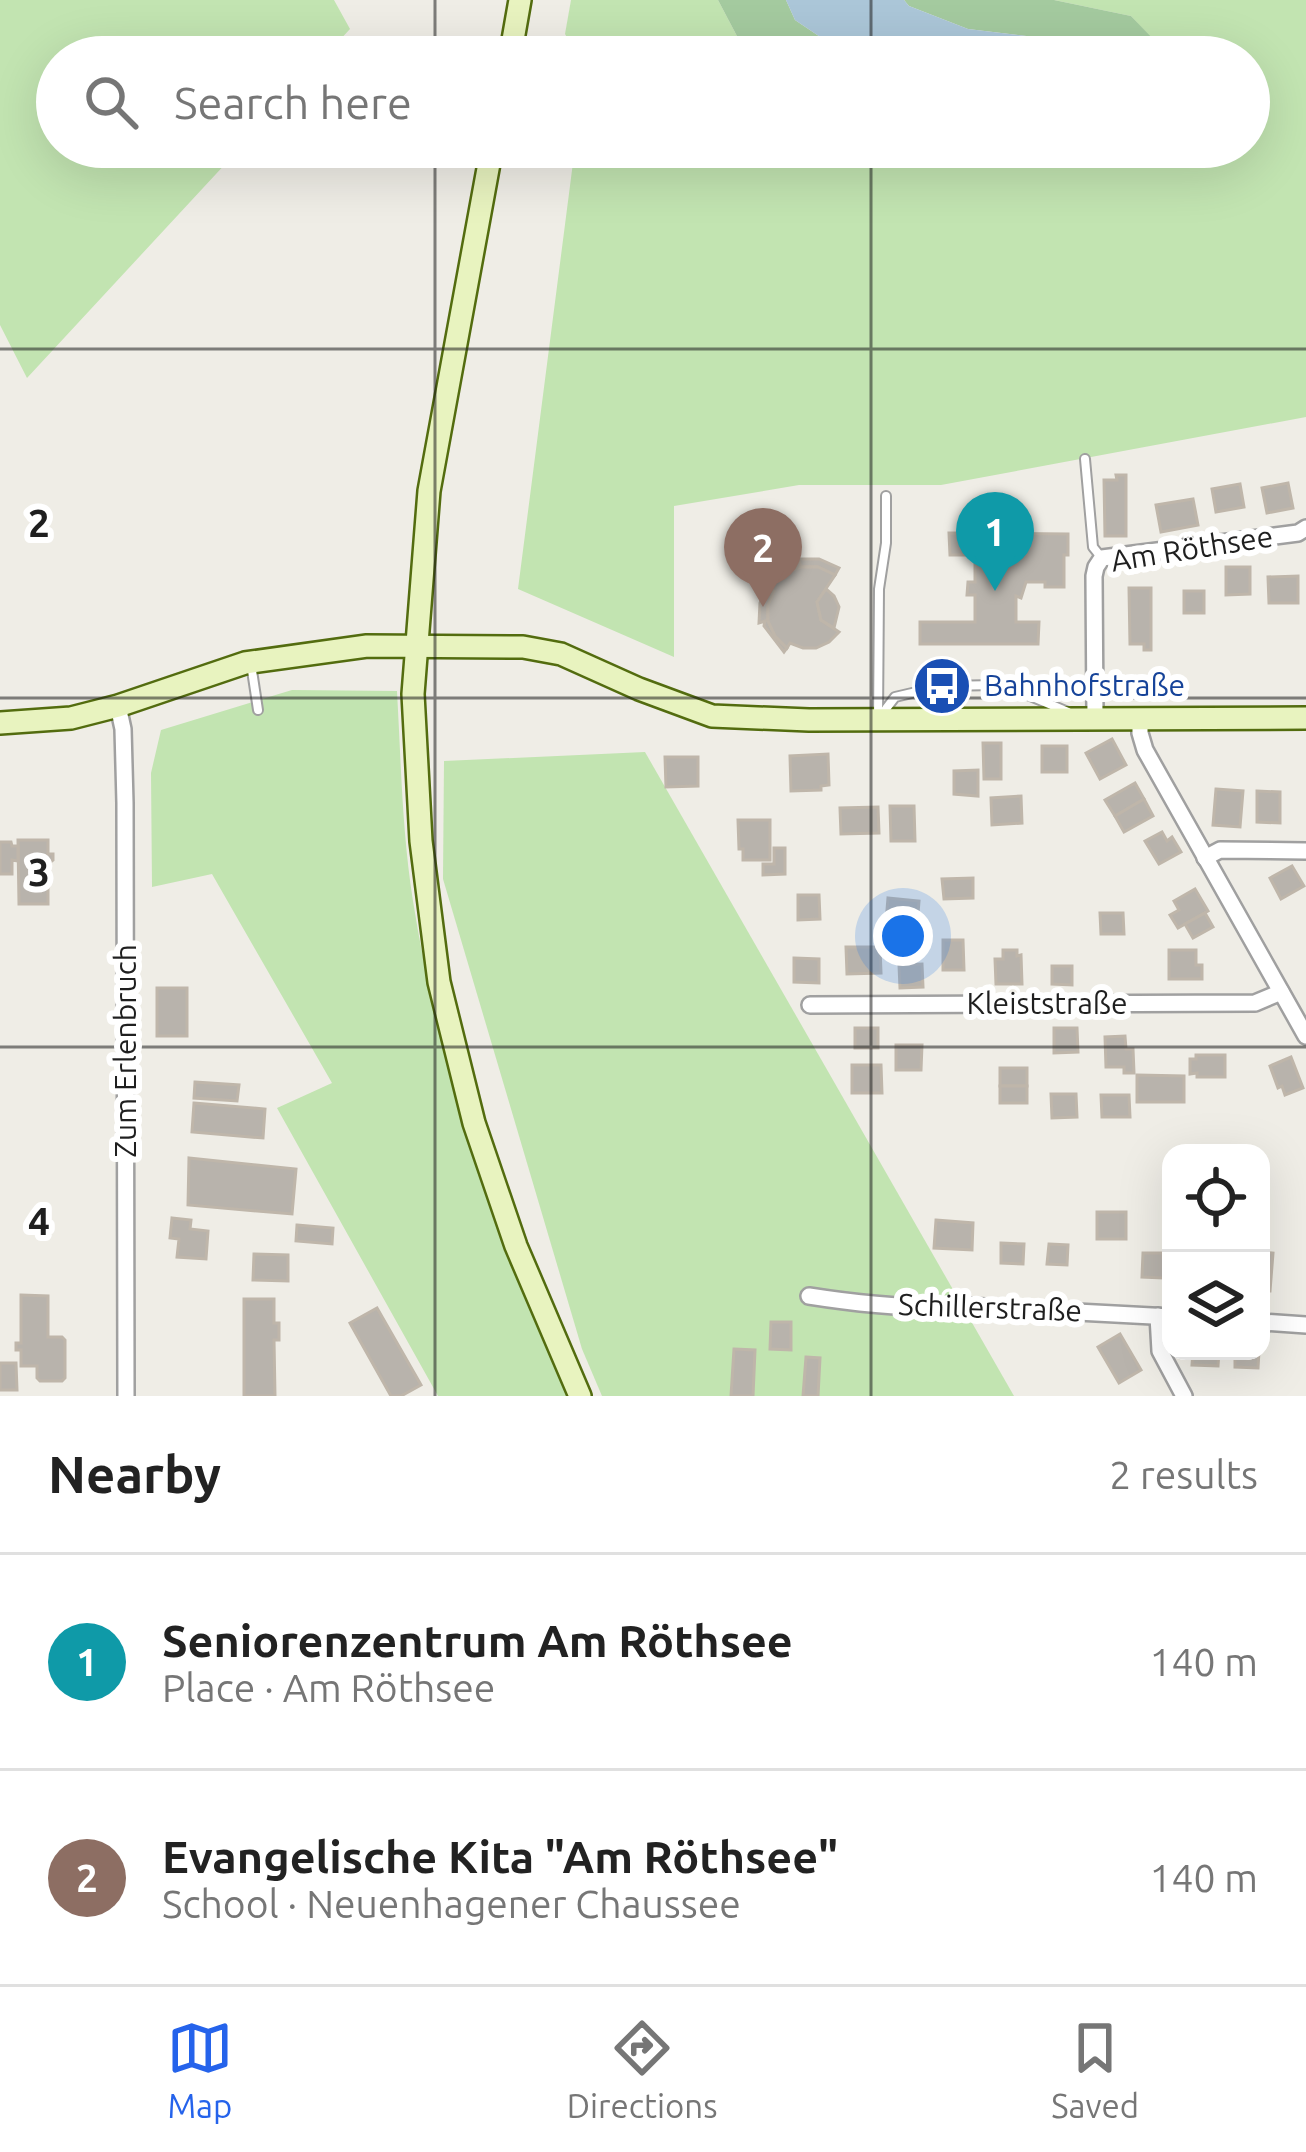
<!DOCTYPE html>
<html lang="en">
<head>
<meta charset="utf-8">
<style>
	:root { --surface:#fff; --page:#f6f6f6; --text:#222; --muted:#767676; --line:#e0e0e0; --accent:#2563eb }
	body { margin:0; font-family:Ubuntu,sans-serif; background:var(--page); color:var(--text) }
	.controls { position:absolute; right:36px; bottom:36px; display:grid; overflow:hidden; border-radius:24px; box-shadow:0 12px 48px #0002 }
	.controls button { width:108px; height:108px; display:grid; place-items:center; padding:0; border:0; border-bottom:3px solid var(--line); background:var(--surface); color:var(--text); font:60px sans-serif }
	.you { position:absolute; left:903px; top:936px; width:42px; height:42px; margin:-30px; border:9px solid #fff; border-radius:50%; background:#1a73e8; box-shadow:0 0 0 18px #1a73e833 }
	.badge { display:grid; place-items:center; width:78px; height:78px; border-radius:50%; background:var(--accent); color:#fff; font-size:39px; font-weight:700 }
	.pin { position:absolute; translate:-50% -99px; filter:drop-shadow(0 3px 6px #0008) }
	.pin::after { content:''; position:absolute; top:63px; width:42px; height:36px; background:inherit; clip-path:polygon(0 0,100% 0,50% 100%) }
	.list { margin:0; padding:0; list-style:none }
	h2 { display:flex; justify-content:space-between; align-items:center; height:156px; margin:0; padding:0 48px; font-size:51px }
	h2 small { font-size:39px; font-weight:400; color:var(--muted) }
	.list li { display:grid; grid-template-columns:78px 1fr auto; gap:36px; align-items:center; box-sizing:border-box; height:216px; padding:0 48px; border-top:3px solid var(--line) }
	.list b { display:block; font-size:45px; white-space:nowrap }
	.list p { margin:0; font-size:39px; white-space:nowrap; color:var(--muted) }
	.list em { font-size:39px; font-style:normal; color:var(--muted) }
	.icon { flex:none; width:66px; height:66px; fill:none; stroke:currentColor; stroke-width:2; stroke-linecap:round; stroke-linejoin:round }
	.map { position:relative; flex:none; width:1306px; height:1396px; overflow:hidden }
	.search { position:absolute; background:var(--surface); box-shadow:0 12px 48px #0002; left:36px; right:36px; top:36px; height:132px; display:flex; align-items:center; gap:30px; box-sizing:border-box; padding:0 42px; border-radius:66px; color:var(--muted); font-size:45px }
	.sheet { height:588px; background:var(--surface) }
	nav { display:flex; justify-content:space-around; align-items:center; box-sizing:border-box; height:168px; border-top:3px solid var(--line); background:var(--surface); font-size:33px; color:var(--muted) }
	nav a { display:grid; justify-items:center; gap:6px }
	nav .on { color:var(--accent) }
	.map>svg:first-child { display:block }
	.grass { fill:#c2e4b1 }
	.forest { fill:#a4ca9f }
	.water { fill:#abc6d8 }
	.building { fill:#b8b3ac; stroke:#bfb6aa; stroke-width:3 }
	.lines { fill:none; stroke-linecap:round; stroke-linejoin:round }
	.lane-casing { stroke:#a0a0a0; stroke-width:12 }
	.street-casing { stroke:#a0a0a0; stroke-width:20 }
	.secondary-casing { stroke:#536c0f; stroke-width:26 }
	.lane { stroke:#fff; stroke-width:8 }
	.street { stroke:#fff; stroke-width:15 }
	.secondary { stroke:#e8f3bf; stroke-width:21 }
	.grid { fill:none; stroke:#1f1f1f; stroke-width:3; stroke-opacity:0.55 }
	.labels { text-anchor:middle; stroke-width:12; stroke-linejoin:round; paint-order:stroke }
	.street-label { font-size:30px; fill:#1f1f1f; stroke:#fff }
	.transit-label { font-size:30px; fill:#164399; stroke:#fff; text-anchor:start }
	.grid-label { font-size:39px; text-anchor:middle; font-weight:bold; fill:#1f1f1f; stroke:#fff; stroke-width:12; stroke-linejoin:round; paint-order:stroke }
</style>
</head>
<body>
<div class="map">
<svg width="1306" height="1396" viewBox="0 0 1306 1396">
	<rect width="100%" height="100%" fill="#efede6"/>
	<g class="grass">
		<path d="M0,0H334L350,29L324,57H57V147H241L27,378L0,325Z"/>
		<path d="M571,0H718L748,57H579L565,34Z"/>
		<path d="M1054,0H1306V417L941,485H799L674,506V657L518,589L575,147H811L813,149L839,147H1249V57H1152L1154,41L1131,16Z"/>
		<path d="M292,690L397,691C401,761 402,832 413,901C440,1072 498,1237 567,1396H438L277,1108L332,1083L212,874L152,887L151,773L161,730Z"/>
		<path d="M645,752L1014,1396H602L582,1349L443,879L444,761Z"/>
	</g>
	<g class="forest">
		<path d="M718,0H786L795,20L850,57H748Z"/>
		<path d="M904,0H1054L1131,16L1155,41L1152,57H1115L1109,46L968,29L909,6Z"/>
	</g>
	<path class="water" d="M786,0H904L909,6L968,29L1110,46L1115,57H850L795,20Z"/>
	<g class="building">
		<path d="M1116,475H1126V536H1105L1104,480H1117Z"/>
		<path d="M1288,483L1293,508L1267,513L1262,488Z"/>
		<path d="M1240,484L1244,507L1216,512L1212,489Z"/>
		<path d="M1193,499L1198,525L1161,532L1156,505Z"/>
		<path d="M949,533L1068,534V555H1064V587H1045V582H1026L1021,598L1016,596V622H1039L1038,644H920V622H975V595H967L968,582H975V555H950Z"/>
		<path d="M799,559H819L839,568L835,575L818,567H800L783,574L770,587L774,591L768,605V621L775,636L787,648L784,652L764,626L765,621L759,623L760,603L767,586L781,572L800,564Z"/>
		<path d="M800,567H818L835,575L817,602L821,620L839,632L829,642L816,648H803L790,643L787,648L775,636L768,621V605L774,591L770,587L783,574Z"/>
		<path d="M1226,567H1250V594L1226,595Z"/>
		<path d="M1298,576V603H1269L1268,577Z"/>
		<path d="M1129,588H1151V650H1144V644H1130Z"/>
		<path d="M826,589L834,596L839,607L834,628L821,620L817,602Z"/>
		<rect x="1184" y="591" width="20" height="22"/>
		<path d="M1112,739L1126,765L1100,779L1086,753Z"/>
		<path d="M983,743H1001V779H984Z"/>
		<rect x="1042" y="746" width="25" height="26"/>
		<path d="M828,754L829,785L821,786V790L791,791L790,756Z"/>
		<path d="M665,757H698V786L666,787Z"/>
		<path d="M978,770V796L954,794V771Z"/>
		<path d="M1135,783L1144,799L1115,816L1105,800Z"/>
		<path d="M1216,789L1243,791L1240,827L1213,825Z"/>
		<path d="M1257,791L1280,792V823L1257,822Z"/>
		<path d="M1021,796L1022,823L992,825L991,798Z"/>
		<path d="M1144,799L1153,816L1124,832L1115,816Z"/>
		<path d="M890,806H914L915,841H891Z"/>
		<path d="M878,807L879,833L841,834L840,808Z"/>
		<path d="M738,820H770V860H743V849H739Z"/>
		<path d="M1162,832L1167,841L1172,837L1181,852L1159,864L1145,841Z"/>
		<path d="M18,840H48V854H53V860L48,864V904H19Z"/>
		<path d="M0,842H11L12,846H18V861L12,860V874H0Z"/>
		<path d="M774,848H785V874L763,875V864H774Z"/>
		<path d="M1292,866L1304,886L1281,899L1270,878Z"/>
		<path d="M973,878V898L944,899L942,879Z"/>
		<path d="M1195,889L1208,911L1178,928L1170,915L1179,910L1174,901Z"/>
		<path d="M798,895H819L820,919L798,920Z"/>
		<path d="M888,898L919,901L917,925L886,922Z"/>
		<path d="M1100,913H1123L1124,934H1101Z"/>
		<path d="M1205,913L1213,927L1193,938L1185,924Z"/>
		<path d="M943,940H963L964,970H943Z"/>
		<path d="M846,947H880L881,973L847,974Z"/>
		<path d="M1003,950H1017V956L1021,955L1022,984H996L995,959H1003Z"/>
		<path d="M1169,950H1196V965H1202V979H1169Z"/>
		<path d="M794,958L819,959V983L794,982Z"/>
		<path d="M922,964L923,987L900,988L899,965Z"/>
		<path d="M1052,966H1072V985L1052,984Z"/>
		<rect x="157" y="988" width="30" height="48"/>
		<rect x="855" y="1028" width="23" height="20"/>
		<path d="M1054,1028H1077L1078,1052L1054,1053Z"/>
		<path d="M1125,1036L1126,1049H1133L1134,1073H1124V1067H1106L1105,1037Z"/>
		<path d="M896,1045H922L921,1070H896Z"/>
		<path d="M1196,1055H1225V1077H1197V1073L1190,1074V1059H1196Z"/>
		<path d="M1291,1057L1303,1088L1285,1095L1282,1086L1278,1088L1270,1066Z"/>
		<path d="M852,1065H881L882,1093H852Z"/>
		<rect x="1000" y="1068" width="27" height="18"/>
		<path d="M1137,1075L1184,1076V1102H1137Z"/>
		<path d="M195,1082L239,1085L237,1101L194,1098Z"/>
		<rect x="1000" y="1086" width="27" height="17"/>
		<path d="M1051,1094H1076L1077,1117L1052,1118Z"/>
		<path d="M1101,1095H1129L1130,1117H1102Z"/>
		<path d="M194,1103L265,1109L263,1138L192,1132Z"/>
		<path d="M189,1158L296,1169L292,1214L188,1205Z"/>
		<rect x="1097" y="1212" width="29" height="27"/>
		<path d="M172,1218L191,1220L190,1229L208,1231L206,1259L177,1257L179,1239L170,1238Z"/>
		<path d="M936,1220L973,1223L972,1250L934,1248Z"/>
		<path d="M297,1225L333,1228L332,1244L296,1241Z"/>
		<path d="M1001,1243L1024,1244L1023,1264L1001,1263Z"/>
		<path d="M1049,1244L1068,1245L1067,1265L1047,1264Z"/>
		<path d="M1261,1252L1273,1253L1270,1291H1261Z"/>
		<path d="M1143,1253H1163V1258H1171V1275H1164L1163,1278L1142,1277Z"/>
		<path d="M254,1254L288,1255V1281L253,1280Z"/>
		<path d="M21,1295L48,1296V1337H62L65,1340V1378L62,1381H40L37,1378V1366H21V1350H16V1343H21Z"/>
		<path d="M244,1299H274V1323H279V1340H274L275,1396H244Z"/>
		<path d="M377,1308L421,1385L401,1396H391L350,1323Z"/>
		<path d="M771,1322H791V1350L770,1349Z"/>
		<path d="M1120,1334L1141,1370L1119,1383L1098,1347Z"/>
		<path d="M734,1349L755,1350L753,1396H731Z"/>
		<path d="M1193,1351H1219L1218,1366L1192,1365Z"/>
		<path d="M1235,1351H1259L1258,1368L1235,1367Z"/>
		<path d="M806,1357L820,1358L818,1396H803Z"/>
		<path d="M0,1363H16L17,1390H0Z"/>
	</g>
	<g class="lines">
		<defs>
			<g id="lane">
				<path d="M1085,459L1093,547L1101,557"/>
				<path d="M251,664L258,710"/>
				<path d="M882,714L895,697L942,686L996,685L1016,690L1068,712"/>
				<path d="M878,719L879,589L886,543V496"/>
			</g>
			<g id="street">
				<path d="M118,706L123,729L125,803L126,1396"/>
				<path d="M1095,718L1094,576L1096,567L1102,558L1298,533L1306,528"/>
				<path d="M1140,720V733L1145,750L1306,1036"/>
				<path d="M1205,858L1220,850L1306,851"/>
				<path d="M810,1005L1255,1003L1281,992"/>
				<path d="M809,1296C860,1304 916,1310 967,1306L1171,1317"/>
				<path d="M1158,1316L1160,1351L1184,1396"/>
				<path d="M1261,1322L1306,1325"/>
			</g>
			<g id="secondary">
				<path d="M510,57L520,0"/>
				<path d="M492,147L429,491L413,694L421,841L439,982L474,1123L516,1246L580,1396"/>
				<path d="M0,723L71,718L118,706L245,663L367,646L523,647L561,654L639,689L712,716L809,720L1306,718"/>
			</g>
		</defs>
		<use href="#lane" class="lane-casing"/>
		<use href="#street" class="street-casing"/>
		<use href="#secondary" class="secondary-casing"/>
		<use href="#lane" class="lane"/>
		<use href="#street" class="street"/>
		<use href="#secondary" class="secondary"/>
	</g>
	<path class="grid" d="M435,0V57M871,0V57M435,147V1396M871,147V1396M0,349H1306M0,698H1306M0,1047H1306"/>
	<defs>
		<symbol id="bus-disc" viewBox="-11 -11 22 22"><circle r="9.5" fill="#1a4fb4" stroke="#fff"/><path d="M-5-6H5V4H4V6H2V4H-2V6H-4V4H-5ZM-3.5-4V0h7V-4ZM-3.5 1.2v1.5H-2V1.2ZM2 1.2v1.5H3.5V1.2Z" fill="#fff"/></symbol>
	</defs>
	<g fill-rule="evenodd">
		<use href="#bus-disc" x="909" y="653" width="66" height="66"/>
	</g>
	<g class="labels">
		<g class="street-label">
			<text transform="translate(1192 549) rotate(-9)" y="10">Am Röthsee</text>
			<text x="1047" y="1014">Kleiststraße</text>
			<text transform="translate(126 1051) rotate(-90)" y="10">Zum Erlenbruch</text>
			<text transform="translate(990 1308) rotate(2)" y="10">Schillerstraße</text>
		</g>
		<g class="transit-label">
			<text x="984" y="696">Bahnhofstraße</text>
		</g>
	</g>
	<g class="grid-label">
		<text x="39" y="537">2</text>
		<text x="39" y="886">3</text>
		<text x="39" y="1235">4</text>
	</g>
</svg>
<div class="controls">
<button><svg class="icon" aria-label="locate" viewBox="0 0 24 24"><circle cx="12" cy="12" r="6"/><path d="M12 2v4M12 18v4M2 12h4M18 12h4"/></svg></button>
<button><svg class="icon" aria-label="layers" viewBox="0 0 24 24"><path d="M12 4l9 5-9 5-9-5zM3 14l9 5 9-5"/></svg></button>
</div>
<div class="you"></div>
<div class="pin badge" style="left:995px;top:591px;background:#0f9aa8">1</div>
<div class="pin badge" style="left:763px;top:607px;background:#8d6e63">2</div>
<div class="search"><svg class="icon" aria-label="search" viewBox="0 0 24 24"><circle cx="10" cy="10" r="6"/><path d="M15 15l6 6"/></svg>Search here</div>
</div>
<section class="sheet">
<h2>Nearby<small>2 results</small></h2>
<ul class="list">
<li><span class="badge" style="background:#0f9aa8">1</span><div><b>Seniorenzentrum Am Röthsee</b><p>Place · Am Röthsee</p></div><em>140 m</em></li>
<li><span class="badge" style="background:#8d6e63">2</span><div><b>Evangelische Kita &quot;Am Röthsee&quot;</b><p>School · Neuenhagener Chaussee</p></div><em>140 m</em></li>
</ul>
</section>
<nav>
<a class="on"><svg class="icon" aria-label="map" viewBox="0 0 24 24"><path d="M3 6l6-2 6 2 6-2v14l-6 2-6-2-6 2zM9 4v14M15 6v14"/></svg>Map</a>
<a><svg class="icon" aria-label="directions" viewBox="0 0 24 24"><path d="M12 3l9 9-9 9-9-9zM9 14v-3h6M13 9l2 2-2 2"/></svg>Directions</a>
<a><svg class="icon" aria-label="saved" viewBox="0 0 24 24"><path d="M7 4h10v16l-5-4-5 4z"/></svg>Saved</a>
</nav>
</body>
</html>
